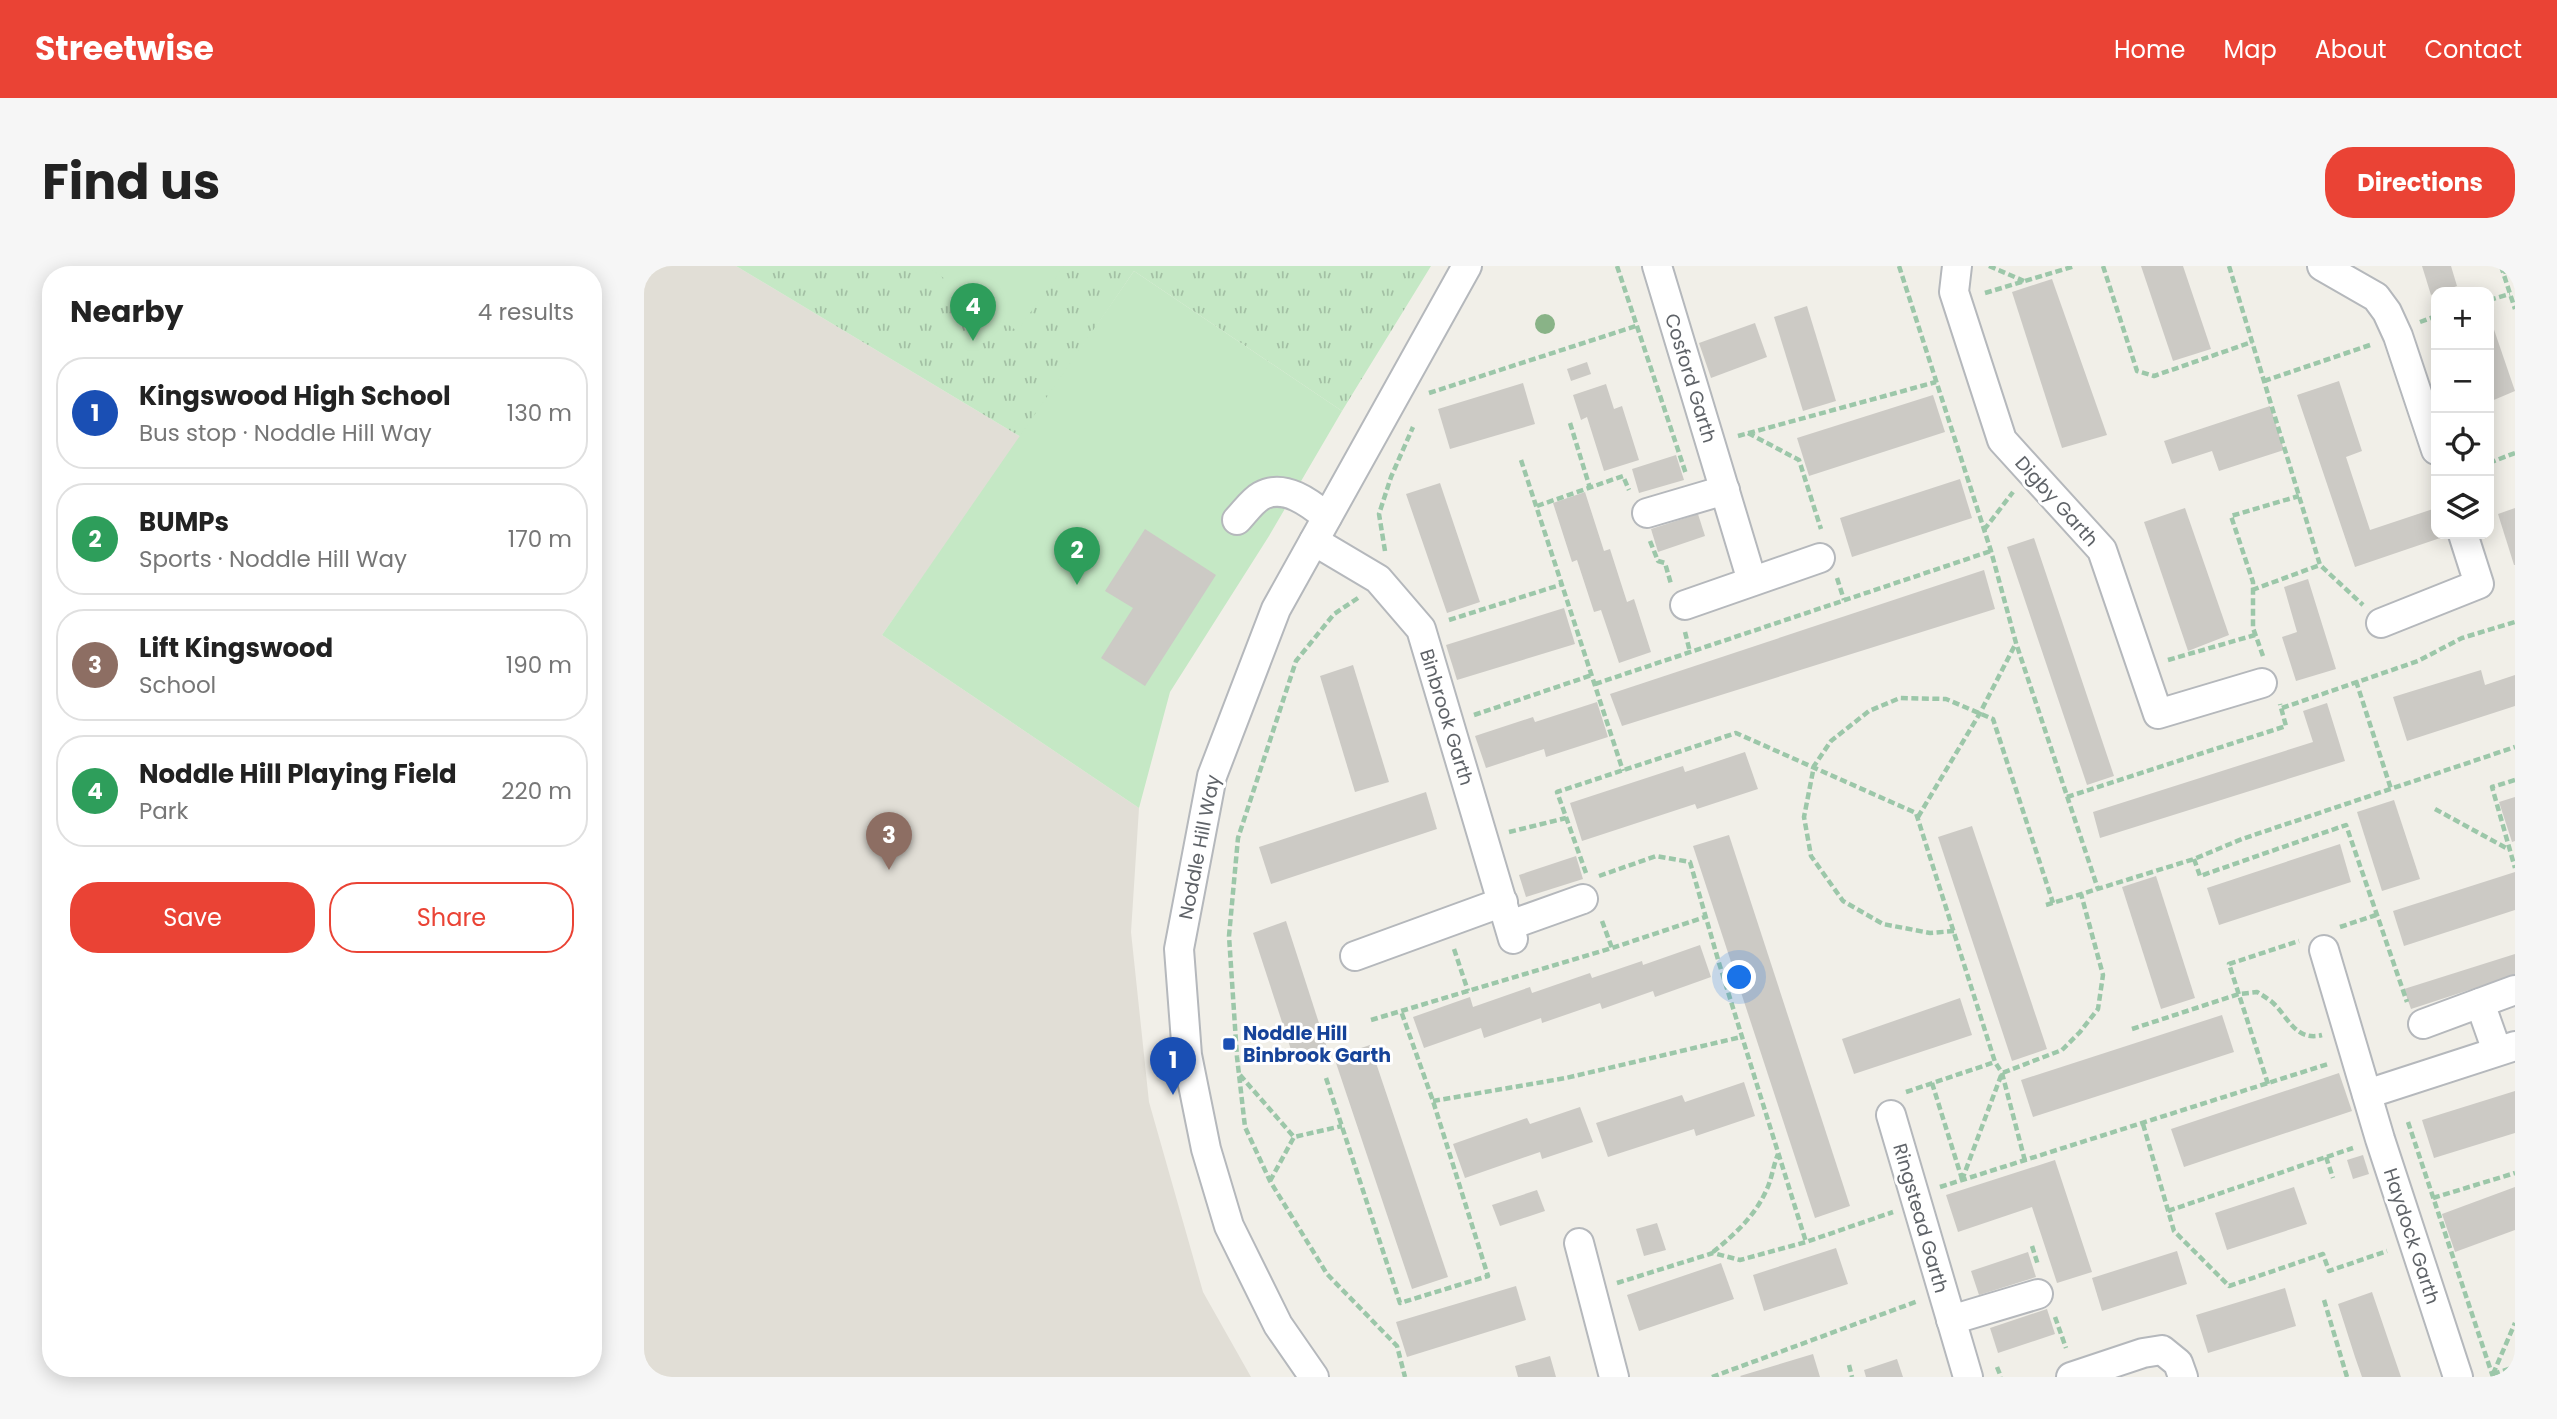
<!DOCTYPE html>
<html lang="en">
<head>
<meta charset="utf-8">
<style>
	:root { --surface:#fff; --page:#f6f6f6; --text:#222; --muted:#767676; --line:#e0e0e0; --accent:#ea4335 }
	body { margin:0; font-family:Poppins,sans-serif; background:var(--page); color:var(--text) }
	.controls { position:absolute; right:21px; top:21px; display:grid; overflow:hidden; border-radius:14px; box-shadow:0 4px 18px #0003 }
	.controls button { width:63px; height:63px; display:grid; place-items:center; padding:0; border:0; border-bottom:2px solid var(--line); background:var(--surface); color:var(--text); font:35px sans-serif }
	.you { position:absolute; left:1096px; top:712px; width:24px; height:24px; margin:-18px; border:5px solid #fff; border-radius:50%; background:#1a73e8; box-shadow:0 0 0 10px #1a73e833 }
	.badge { display:grid; place-items:center; width:46px; height:46px; border-radius:50%; background:var(--accent); color:#fff; font-size:23px; font-weight:700 }
	.pin { position:absolute; translate:-50% -58px; filter:drop-shadow(0 2px 4px #0008) }
	.pin::after { content:''; position:absolute; top:37px; width:24px; height:21px; background:inherit; clip-path:polygon(0 0,100% 0,50% 100%) }
	.list { margin:0; padding:0; list-style:none }
	h2 { display:flex; justify-content:space-between; align-items:center; height:91px; margin:0; padding:0 28px; font-size:30px }
	h2 small { font-size:23px; font-weight:400; color:var(--muted) }
	.list li { display:grid; grid-template-columns:46px 1fr auto; gap:21px; align-items:center; box-sizing:border-box; height:112px; margin:0 14px 14px; padding:0 14px; border:2px solid var(--line); border-radius:28px }
	.list b { display:block; font-size:26px; white-space:nowrap }
	.list p { margin:0; font-size:23px; white-space:nowrap; color:var(--muted) }
	.list em { font-size:23px; font-style:normal; color:var(--muted) }
	.actions { display:flex; gap:14px; padding:21px 28px }
	.actions a { flex:1; padding:16px 0; border:2px solid var(--accent); border-radius:28px; text-align:center; font-size:24px; color:var(--accent) }
	.actions .main { background:var(--accent); color:#fff }
	.icon { flex:none; width:38px; height:38px; fill:none; stroke:currentColor; stroke-width:2; stroke-linecap:round; stroke-linejoin:round }
	.map { position:relative; flex:none; width:1871px; height:1111px; overflow:hidden; border-radius:28px }
	header { display:flex; align-items:center; gap:42px; box-sizing:border-box; height:98px; padding:0 35px; background:var(--accent); color:#fff }
	header strong { font-size:33px }
	nav { display:flex; gap:38px; margin-inline-start:auto; font-size:24px }
	.intro { display:flex; align-items:center; justify-content:space-between; box-sizing:border-box; height:168px; padding:0 42px }
	h1 { margin:0; font-size:49px }
	.button { padding:18px 32px; border-radius:28px; background:var(--accent); color:#fff; font-size:24px; font-weight:700 }
	main { display:flex; gap:42px; padding:0 42px }
	aside { flex:1; background:var(--surface); border-radius:28px; box-shadow:0 4px 18px #0003 }
	.map>svg:first-child { display:block }
	.education { fill:#e1ded6 }
	.grass { fill:url(#grass-tufts) }
	.pitch { fill:#c5e8c5 }
	.building { fill:#cccac5 }
	.lines { fill:none; stroke-linecap:round; stroke-linejoin:round }
	.minor-casing { stroke:#b5b8bc; stroke-width:32 }
	.path { stroke:#9cc7a9; stroke-width:4.5; stroke-dasharray:7 3.5; stroke-linecap:butt }
	.minor { stroke:#fff; stroke-width:28 }
	.tree { fill:#89b387 }
	.transit-dot { fill:#1a4fb4; stroke:#fff; stroke-width:2.5 }
	.labels { text-anchor:middle; stroke-width:6; stroke-linejoin:round; paint-order:stroke }
	.street-label { font-size:19px; fill:#5f6368; stroke:#fff }
	.transit-label { font-size:19px; font-weight:bold; fill:#164399; stroke:#fff; text-anchor:start }
</style>
</head>
<body>
<header>
<strong>Streetwise</strong>
<nav><a>Home</a><a>Map</a><a>About</a><a>Contact</a></nav>
</header>
<div class="intro"><h1>Find us</h1><a class="button">Directions</a></div>
<main>
<aside>
<h2>Nearby<small>4 results</small></h2>
<ul class="list">
<li><span class="badge" style="background:#1a4fb4">1</span><div><b>Kingswood High School</b><p>Bus stop · Noddle Hill Way</p></div><em>130 m</em></li>
<li><span class="badge" style="background:#2e9e5b">2</span><div><b>BUMPs</b><p>Sports · Noddle Hill Way</p></div><em>170 m</em></li>
<li><span class="badge" style="background:#8d6e63">3</span><div><b>Lift Kingswood</b><p>School</p></div><em>190 m</em></li>
<li><span class="badge" style="background:#2e9e5b">4</span><div><b>Noddle Hill Playing Field</b><p>Park</p></div><em>220 m</em></li>
</ul>
<div class="actions"><a class="main">Save</a><a>Share</a></div>
</aside>
<div class="map">
<svg width="1871" height="1111" viewBox="0 0 1871 1111">
	<defs>
		<pattern id="grass-tufts" width="24" height="20" patternUnits="userSpaceOnUse" patternTransform="scale(1.75)"><rect width="24" height="20" fill="#c5e8c5"/><path d="M3 7l-1-3M5 7V3M7 7l1-3M15 17l-1-3M17 17v-4M19 17l1-3" fill="none" stroke="#a3c0a4"/></pattern>
	</defs>
	<rect width="100%" height="100%" fill="#f1efe8"/>
	<path class="education" d="M0,0H92L377,171L238,369L495,542L487,666L505,836L559,1026L607,1111H0Z"/>
	<path class="grass" d="M92,0H787L698,145L490,5L377,171Z"/>
	<g class="pitch">
		<path d="M283,0H420L373,65Z"/>
		<path d="M490,5L698,145L625,270L526,426L495,542L238,369Z"/>
	</g>
	<g class="building">
		<path d="M1497,0H1539L1567,83L1529,95Z"/>
		<path d="M1778,0H1807L1813,20L1787,29Z"/>
		<path d="M1408,13L1463,169L1418,182L1368,26Z"/>
		<path d="M1163,40L1192,135L1159,145L1130,51Z"/>
		<path d="M1845,49L1871,125L1845,136Z"/>
		<path d="M1111,57L1123,91L1067,112L1055,77Z"/>
		<path d="M943,96L947,108L927,115L923,103Z"/>
		<path d="M1695,115L1718,185L1702,191L1726,264L1792,242V268H1801L1802,270L1711,301L1653,129Z"/>
		<path d="M879,117L891,158L806,183L794,143Z"/>
		<path d="M962,118L970,143L978,140L995,194L960,205L943,151L937,154L929,129Z"/>
		<path d="M1289,129L1301,166L1165,210L1153,172Z"/>
		<path d="M1626,140L1640,184L1575,205L1568,185L1528,198L1520,175Z"/>
		<path d="M1032,189L1040,214L995,227L988,203Z"/>
		<path d="M1316,213L1328,252L1208,291L1196,252Z"/>
		<path d="M796,217L836,336L803,347L762,228Z"/>
		<path d="M941,226L960,285L966,283L983,336L990,333L1007,386L975,397L957,344L950,346L933,294L928,296L909,237Z"/>
		<path d="M1541,242L1585,369L1544,385L1500,256Z"/>
		<path d="M1871,242V299H1870L1854,248Z"/>
		<path d="M1054,248L1061,270L1014,286L1007,263Z"/>
		<path d="M501,263L572,309L501,420L457,392L489,342L461,325Z"/>
		<path d="M1390,272L1470,510L1443,519L1363,281Z"/>
		<path d="M1340,304L1351,343L978,460L966,428Z"/>
		<path d="M1664,313L1692,403L1652,415L1638,371L1653,366L1640,321Z"/>
		<path d="M920,342L931,378L813,414L802,379Z"/>
		<path d="M709,399L745,516L711,526L676,410Z"/>
		<path d="M1837,404L1841,419L1871,409V440L1763,475L1749,431Z"/>
		<path d="M953,436L964,471L902,491L900,483L842,502L831,470L889,451L891,456Z"/>
		<path d="M1683,437L1701,495L1456,572L1449,546L1669,476L1659,445Z"/>
		<path d="M1101,486L1114,523L1053,543L1051,538L938,575L926,537L1039,500L1041,506Z"/>
		<path d="M782,526L793,563L627,618L615,581Z"/>
		<path d="M1871,531V575L1868,576L1855,536Z"/>
		<path d="M1750,534L1776,613L1738,625L1713,546Z"/>
		<path d="M1328,560L1403,783L1368,795L1294,571Z"/>
		<path d="M1085,569L1206,940L1171,952L1049,580Z"/>
		<path d="M1696,578L1707,616L1575,659L1563,622Z"/>
		<path d="M932,590L939,613L882,631L875,609Z"/>
		<path d="M1871,606V644L1760,680L1749,645Z"/>
		<path d="M1512,610L1551,732L1517,743L1478,621Z"/>
		<path d="M642,655L684,785L651,796L609,667Z"/>
		<path d="M1056,679L1067,711L1011,731L1009,725L958,743L956,737L898,757L897,752L840,772L837,762L780,782L769,751L826,731L829,741L886,721L888,727L946,707L948,712L998,695L999,699Z"/>
		<path d="M1871,688V709L1767,743L1760,723Z"/>
		<path d="M1316,732L1328,769L1210,808L1198,773Z"/>
		<path d="M1578,749L1590,786L1389,851L1377,814Z"/>
		<path d="M726,779L804,1011L768,1023L690,791Z"/>
		<path d="M1695,807L1708,845L1540,901L1527,863Z"/>
		<path d="M1100,816L1111,850L1052,870L1050,863L964,891L952,857L1038,829L1041,836Z"/>
		<path d="M1871,825V867L1790,892L1778,854Z"/>
		<path d="M936,841L949,876L898,893L896,886L821,912L809,878L883,852L886,858Z"/>
		<path d="M1719,889L1725,908L1709,913L1703,894Z"/>
		<path d="M1411,894L1448,1006L1413,1017L1388,941L1314,966L1302,929Z"/>
		<path d="M1650,921L1663,958L1583,984L1571,947Z"/>
		<path d="M1871,921V964L1811,986L1798,948Z"/>
		<path d="M893,924L901,945L856,960L848,939Z"/>
		<path d="M1013,957L1022,984L1000,990L992,963Z"/>
		<path d="M1192,982L1204,1018L1120,1045L1109,1009Z"/>
		<path d="M1533,985L1543,1018L1458,1045L1448,1012Z"/>
		<path d="M1384,986L1392,1011L1335,1029L1327,1005Z"/>
		<path d="M1077,997L1090,1033L995,1065L983,1029Z"/>
		<path d="M872,1020L882,1054L763,1091L752,1056Z"/>
		<path d="M1641,1022L1652,1060L1564,1087L1552,1049Z"/>
		<path d="M1728,1026L1746,1079L1757,1111H1718L1711,1091L1694,1038Z"/>
		<path d="M1403,1043L1411,1068L1354,1087L1346,1062Z"/>
		<path d="M1169,1088L1176,1111H1097L1096,1110Z"/>
		<path d="M906,1090L912,1111H874L871,1100Z"/>
		<path d="M1253,1093L1259,1111H1222L1220,1104Z"/>
	</g>
	<g class="lines">
		<defs>
			<g id="minor">
				<path d="M1013,0L1108,315"/>
				<path d="M1313,0L1310,26L1358,174L1458,284L1514,448L1618,417"/>
				<path d="M1678,0L1732,31L1743,46L1754,70L1792,184"/>
				<path d="M1003,247L1081,224"/>
				<path d="M593,254C600,247 608,235 617,230C640,217 666,237 683,251"/>
				<path d="M670,275L734,313L777,363L869,673"/>
				<path d="M1041,339L1176,292"/>
				<path d="M1737,357L1835,318L1819,268"/>
				<path d="M866,659L939,633"/>
				<path d="M1680,684L1736,873L1814,1111"/>
				<path d="M711,690L859,636"/>
				<path d="M1836,737L1853,785"/>
				<path d="M1779,758L1871,724"/>
				<path d="M1723,828L1871,780"/>
				<path d="M1247,849L1324,1111"/>
				<path d="M935,977L970,1111"/>
				<path d="M1307,1054L1394,1028"/>
				<path d="M670,1111L634,1059L585,960L562,883L543,789L535,683L568,510L632,343L823,0"/>
				<path d="M1427,1111L1499,1087L1518,1084L1534,1097L1539,1111"/>
			</g>
		</defs>
		<use href="#minor" class="minor-casing"/>
		<g class="path">
			<path d="M973,0L1042,208"/>
			<path d="M1255,0L1347,285L1372,377L1454,623"/>
			<path d="M1345,0L1380,15"/>
			<path d="M1459,0L1493,105L1510,110L1608,76"/>
			<path d="M1585,0L1676,299L1719,339"/>
			<path d="M1857,0L1871,43"/>
			<path d="M1859,6L1871,2"/>
			<path d="M1341,27L1431,0"/>
			<path d="M1845,34L1866,28"/>
			<path d="M1776,56L1792,50"/>
			<path d="M1620,115L1729,78"/>
			<path d="M785,127L992,60"/>
			<path d="M926,157L946,222"/>
			<path d="M1104,167L1155,194L1177,263"/>
			<path d="M1094,170L1292,116"/>
			<path d="M877,194L979,505"/>
			<path d="M1845,197L1871,187"/>
			<path d="M893,240L979,210L985,224"/>
			<path d="M1340,264L1369,226"/>
			<path d="M1006,275L1014,295L1021,297L1027,318"/>
			<path d="M741,285L735,248L747,211L769,161"/>
			<path d="M1193,312L1200,334"/>
			<path d="M1608,324L1676,299"/>
			<path d="M714,332L690,348L652,395L594,572L585,670L593,791L601,861L626,915L683,1008L753,1080L761,1111"/>
			<path d="M805,354L919,318"/>
			<path d="M1041,366L1046,386"/>
			<path d="M1619,390L1609,362V316L1587,250L1655,230"/>
			<path d="M1524,394L1611,369"/>
			<path d="M1712,415L1747,523"/>
			<path d="M951,418L1347,285"/>
			<path d="M1638,442L1774,395L1818,372L1871,356"/>
			<path d="M830,449L948,409"/>
			<path d="M1871,514L1848,521L1871,602"/>
			<path d="M1423,531L1642,460L1636,438"/>
			<path d="M1791,543L1864,583"/>
			<path d="M1274,551L1336,447L1372,377"/>
			<path d="M865,566L922,552"/>
			<path d="M1550,593L1556,610L1702,559L1763,736"/>
			<path d="M942,607L913,526L1092,467L1272,547L1351,796L1358,807L1381,895"/>
			<path d="M955,610L1012,590L1046,596L1075,697L1162,976"/>
			<path d="M1402,639L1550,593L1598,573L1871,481"/>
			<path d="M958,655L968,682"/>
			<path d="M1696,661L1732,649"/>
			<path d="M1310,665L1286,667L1239,658L1199,635L1167,590L1160,551L1170,500L1187,475L1225,445L1256,432L1302,433L1349,453L1409,637"/>
			<path d="M810,683L824,725"/>
			<path d="M727,754L968,682L1061,651"/>
			<path d="M1488,763L1595,728L1613,726C1618,729 1623,732 1628,736C1644,750 1651,776 1678,769"/>
			<path d="M596,809L650,871"/>
			<path d="M682,812L756,1037L844,1010L789,835L757,745"/>
			<path d="M1288,817L1318,913"/>
			<path d="M1624,818L1585,698L1655,675"/>
			<path d="M1262,826L1351,796"/>
			<path d="M789,835L922,812L1097,771"/>
			<path d="M1764,856L1849,1111"/>
			<path d="M1499,858L1530,965L1585,1020L1679,988L1685,1005L1743,985"/>
			<path d="M1682,891L1689,912"/>
			<path d="M1318,914L1358,807L1418,784L1436,766L1454,743L1459,709L1437,628"/>
			<path d="M626,915L650,871L698,860"/>
			<path d="M1296,921L1684,798"/>
			<path d="M1789,932L1871,907"/>
			<path d="M1524,945L1709,882"/>
			<path d="M1388,980L1394,999"/>
			<path d="M1069,986C1091,968 1110,951 1122,925C1128,913 1129,900 1134,888"/>
			<path d="M973,1017L1069,987L1096,994L1162,976L1249,946"/>
			<path d="M1680,1034L1703,1111"/>
			<path d="M1411,1051L1422,1082"/>
			<path d="M1205,1099L1208,1111"/>
			<path d="M1353,1101L1357,1111"/>
			<path d="M1849,1108L1871,1057"/>
			<path d="M1849,1108L1871,1101"/>
			<path d="M1068,1111L1274,1035"/>
		</g>
		<use href="#minor" class="minor"/>
	</g>
	<circle class="tree" cx="901" cy="58" r="10"/>
	<rect class="transit-dot" x="578" y="771" width="14" height="14" rx="3.5"/>
	<g class="labels">
		<g class="street-label">
			<text transform="translate(1047 112) rotate(73)" y="7">Cosford Garth</text>
			<text transform="translate(1413 235) rotate(48)" y="7">Digby Garth</text>
			<text transform="translate(803 451) rotate(73)" y="7">Binbrook Garth</text>
			<text transform="translate(555 581) rotate(-79)" y="7">Noddle Hill Way</text>
			<text transform="translate(1277 952) rotate(74)" y="7">Ringstead Garth</text>
			<text transform="translate(1768 970) rotate(72)" y="7">Haydock Garth</text>
		</g>
		<g class="transit-label">
			<text x="599" y="774">Noddle Hill<tspan x="599" dy="22">Binbrook Garth</tspan></text>
		</g>
	</g>
</svg>
<div class="controls">
<button>+</button>
<button>−</button>
<button><svg class="icon" aria-label="locate" viewBox="0 0 24 24"><circle cx="12" cy="12" r="6"/><path d="M12 2v4M12 18v4M2 12h4M18 12h4"/></svg></button>
<button><svg class="icon" aria-label="layers" viewBox="0 0 24 24"><path d="M12 4l9 5-9 5-9-5zM3 14l9 5 9-5"/></svg></button>
</div>
<div class="you"></div>
<div class="pin badge" style="left:529px;top:829px;background:#1a4fb4">1</div>
<div class="pin badge" style="left:433px;top:319px;background:#2e9e5b">2</div>
<div class="pin badge" style="left:245px;top:604px;background:#8d6e63">3</div>
<div class="pin badge" style="left:329px;top:75px;background:#2e9e5b">4</div>
</div>
</main>
</body>
</html>
